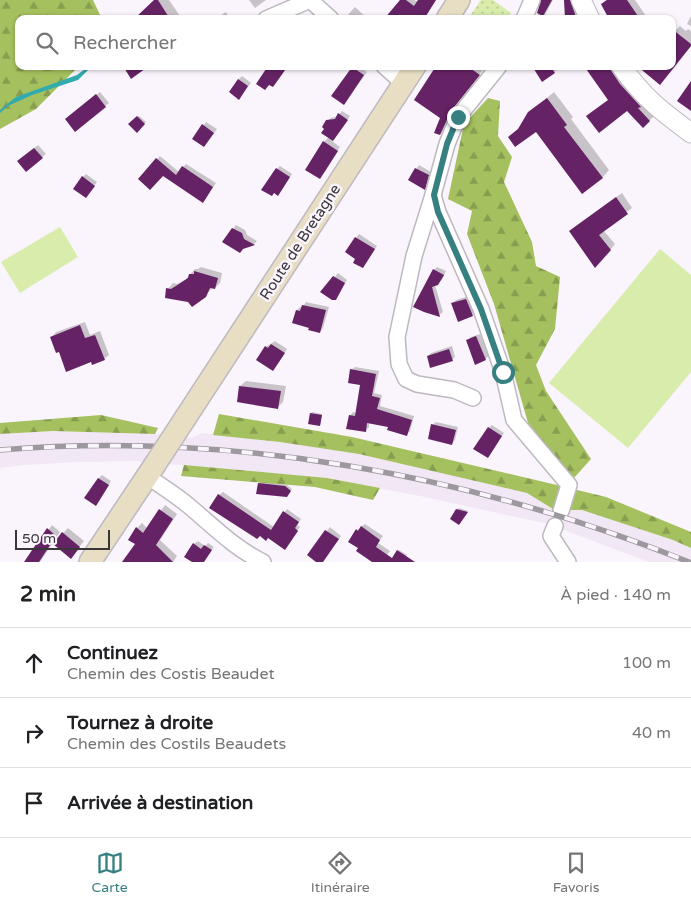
<!DOCTYPE html>
<html lang="fr">
<head>
<meta charset="utf-8">
<style>
	:root { --surface:#fff; --page:#f6f6f6; --text:#202124; --muted:#757577; --line:#e0e0e0; --accent:#378081 }
	body { margin:0; font-family:"Varela Round",sans-serif; background:var(--page); color:var(--text) }
	.scale { position:absolute; left:15px; bottom:12px; width:95px; box-sizing:border-box; padding-left:5px; border:2px solid #393639; border-top:0; font-size:14px; line-height:18px; white-space:nowrap; color:#393639; -webkit-text-stroke:4px #faf4fc; paint-order:stroke }
	.stop { position:absolute; width:15px; height:15px; margin:-11px; border:4px solid #378081; border-radius:50%; background:#fff }
	.stop.end { background:#378081; border-color:#fff; box-shadow:0 1px 5px #0008 }
	.list { margin:0; padding:0; list-style:none }
	h2 { display:flex; justify-content:space-between; align-items:center; height:65px; margin:0; padding:0 20px; font-size:21px }
	h2 small { font-size:16px; font-weight:400; color:var(--muted) }
	.list li { display:grid; grid-template-columns:32px 1fr auto; gap:15px; align-items:center; box-sizing:border-box; height:70px; padding:0 20px; border-top:1px solid var(--line) }
	.list b { display:block; font-size:19px; white-space:nowrap }
	.list p { margin:0; font-size:16px; white-space:nowrap; color:var(--muted) }
	.list em { font-size:16px; font-style:normal; color:var(--muted) }
	.icon { flex:none; width:28px; height:28px; fill:none; stroke:currentColor; stroke-width:2; stroke-linecap:round; stroke-linejoin:round }
	.map { position:relative; flex:none; width:691px; height:562px; overflow:hidden }
	.search { position:absolute; background:var(--surface); box-shadow:0 1px 4px #0004; left:15px; right:15px; top:15px; height:55px; display:flex; align-items:center; gap:12px; box-sizing:border-box; padding:0 18px; border-radius:10px; color:var(--muted); font-size:19px }
	.sheet { height:275px; background:var(--surface) }
	nav { display:flex; justify-content:space-around; align-items:center; box-sizing:border-box; height:70px; border-top:1px solid var(--line); background:var(--surface); font-size:14px; color:var(--muted) }
	nav a { display:grid; justify-items:center; gap:2px }
	nav .on { color:var(--accent) }
	.map>svg:first-child { display:block }
	.built { fill:#f2e7f5 }
	.grass { fill:#d8ecac }
	.forest { fill:url(#forest-firs) }
	.park { fill:url(#park-dots) }
	.water { fill:#32abaf }
	.shadow { fill:#0003 }
	.building { fill:#652264 }
	.lines { fill:none; stroke-linecap:round; stroke-linejoin:round }
	.minor-casing { stroke:#beb8c0; stroke-width:18 }
	.tertiary-casing { stroke:#beb8c0; stroke-width:21 }
	.secondary-casing { stroke:#beb8c0; stroke-width:24 }
	.minor { stroke:#fff; stroke-width:15 }
	.tertiary { stroke:#fff; stroke-width:19 }
	.secondary { stroke:#e8dec3; stroke-width:21 }
	.rail-casing { stroke:#9c989d; stroke-width:5.5 }
	.rail { stroke:#faf4fc; stroke-width:4; stroke-dasharray:11; stroke-linecap:butt }
	.secondary-bridge-casing { stroke:#beb8c0; stroke-width:24; stroke-linecap:butt }
	.secondary-bridge { stroke:#e8dec3; stroke-width:21 }
	.route { stroke:#378081; stroke-width:6 }
	.labels { text-anchor:middle; stroke-width:5; stroke-linejoin:round; paint-order:stroke }
	.street-label { font-size:15px; fill:#393639; stroke:#faf4fc }
</style>
</head>
<body>
<div class="map">
<svg width="691" height="562" viewBox="0 0 691 562">
	<defs>
		<pattern id="forest-firs" width="22" height="20" patternUnits="userSpaceOnUse" patternTransform="scale(1.25)"><rect width="22" height="20" fill="#a5c05e"/><path d="M5 1l3.5 6h-7zM16 11l3.5 6h-7z" fill="#879d4f"/></pattern>
		<pattern id="park-dots" width="8" height="8" patternUnits="userSpaceOnUse" patternTransform="scale(1.25)"><rect width="8" height="8" fill="#d8ecac"/><path d="M2 2h.1M6 6h.1" fill="none" stroke="#bacb95" stroke-width="1.8" stroke-linecap="round"/></pattern>
	</defs>
	<rect width="100%" height="100%" fill="#faf4fc"/>
	<path class="built" d="M53,431L155,434L192,438L202,433L280,442L359,454L527,493L553,509L568,513L571,510H582L673,540L691,548V562H649L548,524L420,496L327,478L136,461L77,462L24,465L0,468V434Z"/>
	<g class="grass">
		<path d="M60,227L78,257L20,293L1,262Z"/>
		<path d="M660,249L691,275V372L628,448L549,383Z"/>
	</g>
	<g class="forest">
		<path d="M0,0H93L102,19H19V66H79L36,109L0,129Z"/>
		<path d="M488,98L500,101L498,136L512,157L504,182L532,242L536,266L560,277L555,329L536,365L546,391L591,459L573,479L528,423L494,304L467,234L472,211L448,199L464,124Z"/>
		<path d="M219,414L352,437L561,486L553,509L527,493L359,454L280,442L213,435Z"/>
		<path d="M101,415L158,428L155,434L53,431L0,434V423Z"/>
		<path d="M184,465L327,478L380,488L373,500L315,487L181,476Z"/>
		<path d="M573,489L606,497L691,532V548L673,540L582,510H571L568,514L565,507Z"/>
	</g>
	<path class="park" d="M481,0H493L511,13L508,19H474L470,16Z"/>
	<path class="water" d="M89,66H92L78,80L32,95L8,106L0,113V110L16,97L77,75Z"/>
	<g class="shadow">
		<path d="M156,0H169L182,19H135Z"/>
		<path d="M249,0H266L255,8Z"/>
		<path d="M402,0H414L418,2L419,0H436L424,19Z"/>
		<path d="M541,0H553L543,19H536L542,3Z"/>
		<path d="M565,0H577L578,19H566Z"/>
		<path d="M606,0H635L648,19H610L601,5Z"/>
		<path d="M355,7L368,19H344Z"/>
		<path d="M226,12L230,19H215Z"/>
		<path d="M317,12L325,19H304Z"/>
		<path d="M691,16V26L687,24Z"/>
		<path d="M680,26L686,31L688,29L691,31V46L672,66L675,31Z"/>
		<path d="M354,66H359L367,72L347,100L333,96Z"/>
		<path d="M438,66H486L453,107L443,131L440,134L441,118Z"/>
		<path d="M534,66H556L558,69L554,72Z"/>
		<path d="M586,66H615L654,116L643,127L627,110L610,99Z"/>
		<path d="M242,76L251,83L239,98L238,80Z"/>
		<path d="M100,92L109,103L105,106L70,116Z"/>
		<path d="M554,92L573,117L571,119L609,170L602,178L536,130L510,137L520,127L529,113Z"/>
		<path d="M342,111L350,116L332,141L340,147L323,174L324,142L329,137L327,121L331,118L338,116Z"/>
		<path d="M139,116L146,122L137,131L130,124Z"/>
		<path d="M206,122L217,129L204,146L194,139Z"/>
		<path d="M38,145L46,154L42,157L22,158Z"/>
		<path d="M160,156L179,172L186,164L216,183L206,198L203,201L163,175L140,179Z"/>
		<path d="M419,165L431,172L428,185L424,188L409,180Z"/>
		<path d="M280,166L292,174L281,191L277,169Z"/>
		<path d="M86,174L97,182L89,193L83,177Z"/>
		<path d="M622,193L632,208L603,230L615,244L600,262L575,227Z"/>
		<path d="M236,225L245,230L247,235L257,241L254,244L244,247L233,229Z"/>
		<path d="M359,234L377,246L366,263L346,252Z"/>
		<path d="M201,267L222,273L220,283L215,288H212L205,296L189,301L168,289L173,283L177,284L186,279L195,269H198Z"/>
		<path d="M437,267L446,271L442,280L435,285L443,312L439,315L424,311L434,270Z"/>
		<path d="M338,273L347,280L335,300L322,292Z"/>
		<path d="M469,296L476,312L472,315L452,304L456,300Z"/>
		<path d="M306,302L329,307L323,328L320,332L311,327L297,310L300,307L302,308Z"/>
		<path d="M85,322L90,335L100,331L109,355L104,359L92,361L59,351L52,337L56,332Z"/>
		<path d="M480,334L489,356L485,359L467,341L471,337Z"/>
		<path d="M275,341L287,349L276,366L266,347Z"/>
		<path d="M452,346L455,357L452,360L428,356L431,353Z"/>
		<path d="M355,367L379,371L374,393L382,395L380,406L414,416L410,431L407,434L390,426L369,422V427L365,431L350,416L353,412L357,413L362,384L351,370Z"/>
		<path d="M246,381L286,386L283,402L278,407L240,386Z"/>
		<path d="M312,412L322,414L320,425L311,413Z"/>
		<path d="M436,422L458,427L455,440L452,444L432,425Z"/>
		<path d="M492,425L504,433L491,453L489,428Z"/>
		<path d="M102,475L111,481L99,501V478Z"/>
		<path d="M260,482L287,485L292,489L288,494L259,484Z"/>
		<path d="M223,492L274,527L287,509L301,519L297,525L300,527L288,545L219,495Z"/>
		<path d="M165,505L177,514L160,540L177,556L173,562H123L136,544L130,539L137,528L142,523L148,529Z"/>
		<path d="M459,508L468,511L460,522L457,510Z"/>
		<path d="M365,524L383,536L378,543L390,551L382,562H374L360,548L350,541L357,530Z"/>
		<path d="M52,525L60,532L40,562H26Z"/>
		<path d="M330,527L341,536L324,560L319,562L309,555Z"/>
		<path d="M68,528L84,541L71,557L54,543Z"/>
		<path d="M198,541L205,546L208,543L214,547L203,562H194V544Z"/>
		<path d="M399,550L407,555L402,562H390Z"/>
	</g>
	<g class="building">
		<path d="M154,0H158L170,19H134Z"/>
		<path d="M400,0H406L414,6L418,0H436L424,19H384Z"/>
		<path d="M541,0H552L543,16L537,13Z"/>
		<path d="M564,0H570L575,14V19H565Z"/>
		<path d="M607,0H627L640,19H609L601,4Z"/>
		<path d="M672,29L691,44V46L660,85L637,66H672Z"/>
		<path d="M123,66H149L131,79Z"/>
		<path d="M268,66H288L273,87L269,85L265,90L256,84Z"/>
		<path d="M436,66H467L480,75L451,111L440,135L434,133L440,118L414,100Z"/>
		<path d="M532,66H550L555,73L542,82Z"/>
		<path d="M584,66H608L620,84L641,107L638,108L650,121L643,128L627,111L599,133L586,116L608,100Z"/>
		<path d="M352,67L364,75L344,105L331,96Z"/>
		<path d="M238,79L248,86L239,100L229,92Z"/>
		<path d="M691,81V111L677,101Z"/>
		<path d="M96,94L106,107L75,132L65,119Z"/>
		<path d="M547,98L567,125L564,127L603,178L582,194L536,132L515,147L508,137L518,129L528,112Z"/>
		<path d="M338,113L348,120L333,141L321,133L324,129L322,127L326,120L335,119Z"/>
		<path d="M137,116L145,124L137,133L128,124Z"/>
		<path d="M202,124L214,133L204,147L192,139Z"/>
		<path d="M323,141L338,151L320,179L305,170Z"/>
		<path d="M34,148L43,158L26,172L17,161Z"/>
		<path d="M156,158L176,175L182,166L213,187L203,203L163,176L150,190L138,179Z"/>
		<path d="M276,168L290,177L278,196L274,193L272,196L261,190Z"/>
		<path d="M415,168L429,175L425,190L408,180Z"/>
		<path d="M82,176L95,186L86,198L73,189Z"/>
		<path d="M616,197L628,214L599,235L611,250L595,268L569,231Z"/>
		<path d="M232,228L242,233L244,239L255,245L243,249L240,253L222,242Z"/>
		<path d="M355,237L375,249L363,268L353,263L355,259L345,252Z"/>
		<path d="M433,269L444,275L438,285L432,287L440,317L424,312L413,307Z"/>
		<path d="M194,271L218,278L215,289L210,288L206,297L192,307L188,302L165,298L166,288L171,289L179,284L188,278L189,274H194Z"/>
		<path d="M333,276L345,283L336,300H332L320,292Z"/>
		<path d="M466,299L473,316L458,322L451,303Z"/>
		<path d="M302,305L326,310L320,333L308,330L309,328L292,323L296,310L300,311Z"/>
		<path d="M80,325L85,338L95,335L105,360L92,365L91,362L66,372L59,352L56,353L50,337Z"/>
		<path d="M476,336L486,360L475,365L466,340Z"/>
		<path d="M271,344L285,353L273,371L256,360L265,346L268,348Z"/>
		<path d="M449,349L453,361L430,368L427,356Z"/>
		<path d="M350,369L376,374L372,396L380,398L377,409L412,420L407,436L387,430L388,427L367,423L366,432L346,429L349,415L355,416L360,385L348,383Z"/>
		<path d="M239,386L281,391L278,409L237,402Z"/>
		<path d="M310,413L322,415L320,426L308,424Z"/>
		<path d="M431,424L456,430L452,445L428,439Z"/>
		<path d="M488,427L502,436L488,458L473,449Z"/>
		<path d="M98,478L109,485L96,506L84,498Z"/>
		<path d="M258,483L285,486L291,491L287,497L256,494Z"/>
		<path d="M218,494L271,530L283,511L299,522L295,528L298,531L285,550L268,538L266,541L260,536L257,539L209,508Z"/>
		<path d="M159,509L173,519L156,545L173,562H122L135,544L128,540L136,527L143,533Z"/>
		<path d="M456,509L468,512L459,525L450,519Z"/>
		<path d="M361,526L380,540L376,547L392,558L397,550L415,562H372L356,551L358,548L348,542L356,529L358,531Z"/>
		<path d="M47,528L56,536L39,562H24Z"/>
		<path d="M325,530L339,539L323,562H316L307,555Z"/>
		<path d="M62,532L80,547L71,559L53,544Z"/>
		<path d="M193,543L201,549L204,545L212,550L204,562H192L184,557Z"/>
	</g>
	<g class="lines">
		<defs>
			<g id="minor">
				<path d="M310,0L331,19"/>
				<path d="M266,19L310,0"/>
				<path d="M524,19L532,0"/>
				<path d="M384,66L404,84"/>
				<path d="M433,195L438,212L481,309L503,372L514,420L569,485L561,511"/>
				<path d="M473,398L454,390L417,384L406,379L399,364L397,337L414,256L433,195L447,144L458,117L499,66"/>
				<path d="M147,476C161,486 176,495 189,506C213,526 234,548 263,562"/>
				<path d="M555,526L551,536L568,562"/>
			</g>
			<g id="tertiary">
				<path d="M581,0L590,19"/>
				<path d="M621,66C643,97 661,111 691,133"/>
			</g>
			<g id="secondary">
				<path d="M447,19L459,0"/>
				<path d="M186,417L415,66"/>
				<path d="M90,562L154,466"/>
			</g>
		</defs>
		<use href="#minor" class="minor-casing"/>
		<use href="#tertiary" class="tertiary-casing"/>
		<use href="#secondary" class="secondary-casing"/>
		<use href="#minor" class="minor"/>
		<use href="#tertiary" class="tertiary"/>
		<use href="#secondary" class="secondary"/>
		<defs>
			<path id="rail" d="M0,450C235,431 471,475 689,562"/>
		</defs>
		<use href="#rail" class="rail-casing"/>
		<use href="#rail" class="rail"/>
		<defs>
			<path id="secondary-bridge" d="M154,466L186,417"/>
		</defs>
		<use href="#secondary-bridge" class="secondary-bridge-casing"/>
		<use href="#secondary-bridge" class="secondary-bridge"/>
	</g>
	<g class="lines">
		<path class="route" d="M458,117L447,144L434,195L438,212L481,309L503,372"/>
	</g>
	<g class="labels">
		<g class="street-label">
			<text transform="translate(300 242) rotate(-57)" y="5">Route de Bretagne</text>
		</g>
	</g>
</svg>
<div class="scale">50 m</div>
<div class="stop" style="left:503px;top:372px"></div>
<div class="stop end" style="left:458px;top:117px"></div>
<div class="search"><svg class="icon" aria-label="search" viewBox="0 0 24 24"><circle cx="10" cy="10" r="6"/><path d="M15 15l6 6"/></svg>Rechercher</div>
</div>
<section class="sheet">
<h2>2 min<small>À pied · 140 m</small></h2>
<ul class="list">
<li><svg class="icon" aria-label="ahead" viewBox="0 0 24 24"><path d="M12 20V5M6 11l6-6 6 6"/></svg><div><b>Continuez</b><p>Chemin des Costis Beaudet</p></div><em>100 m</em></li>
<li><svg class="icon" aria-label="right" viewBox="0 0 24 24"><path d="M7 20v-9h11M14 6l5 5-5 5"/></svg><div><b>Tournez à droite</b><p>Chemin des Costils Beaudets</p></div><em>40 m</em></li>
<li><svg class="icon" aria-label="arrive" viewBox="0 0 24 24"><path d="M6 21V4h12l-3 4 3 4H6"/></svg><div><b>Arrivée à destination</b></div></li>
</ul>
</section>
<nav>
<a class="on"><svg class="icon" aria-label="map" viewBox="0 0 24 24"><path d="M3 6l6-2 6 2 6-2v14l-6 2-6-2-6 2zM9 4v14M15 6v14"/></svg>Carte</a>
<a><svg class="icon" aria-label="directions" viewBox="0 0 24 24"><path d="M12 3l9 9-9 9-9-9zM9 14v-3h6M13 9l2 2-2 2"/></svg>Itinéraire</a>
<a><svg class="icon" aria-label="saved" viewBox="0 0 24 24"><path d="M7 4h10v16l-5-4-5 4z"/></svg>Favoris</a>
</nav>
</body>
</html>
